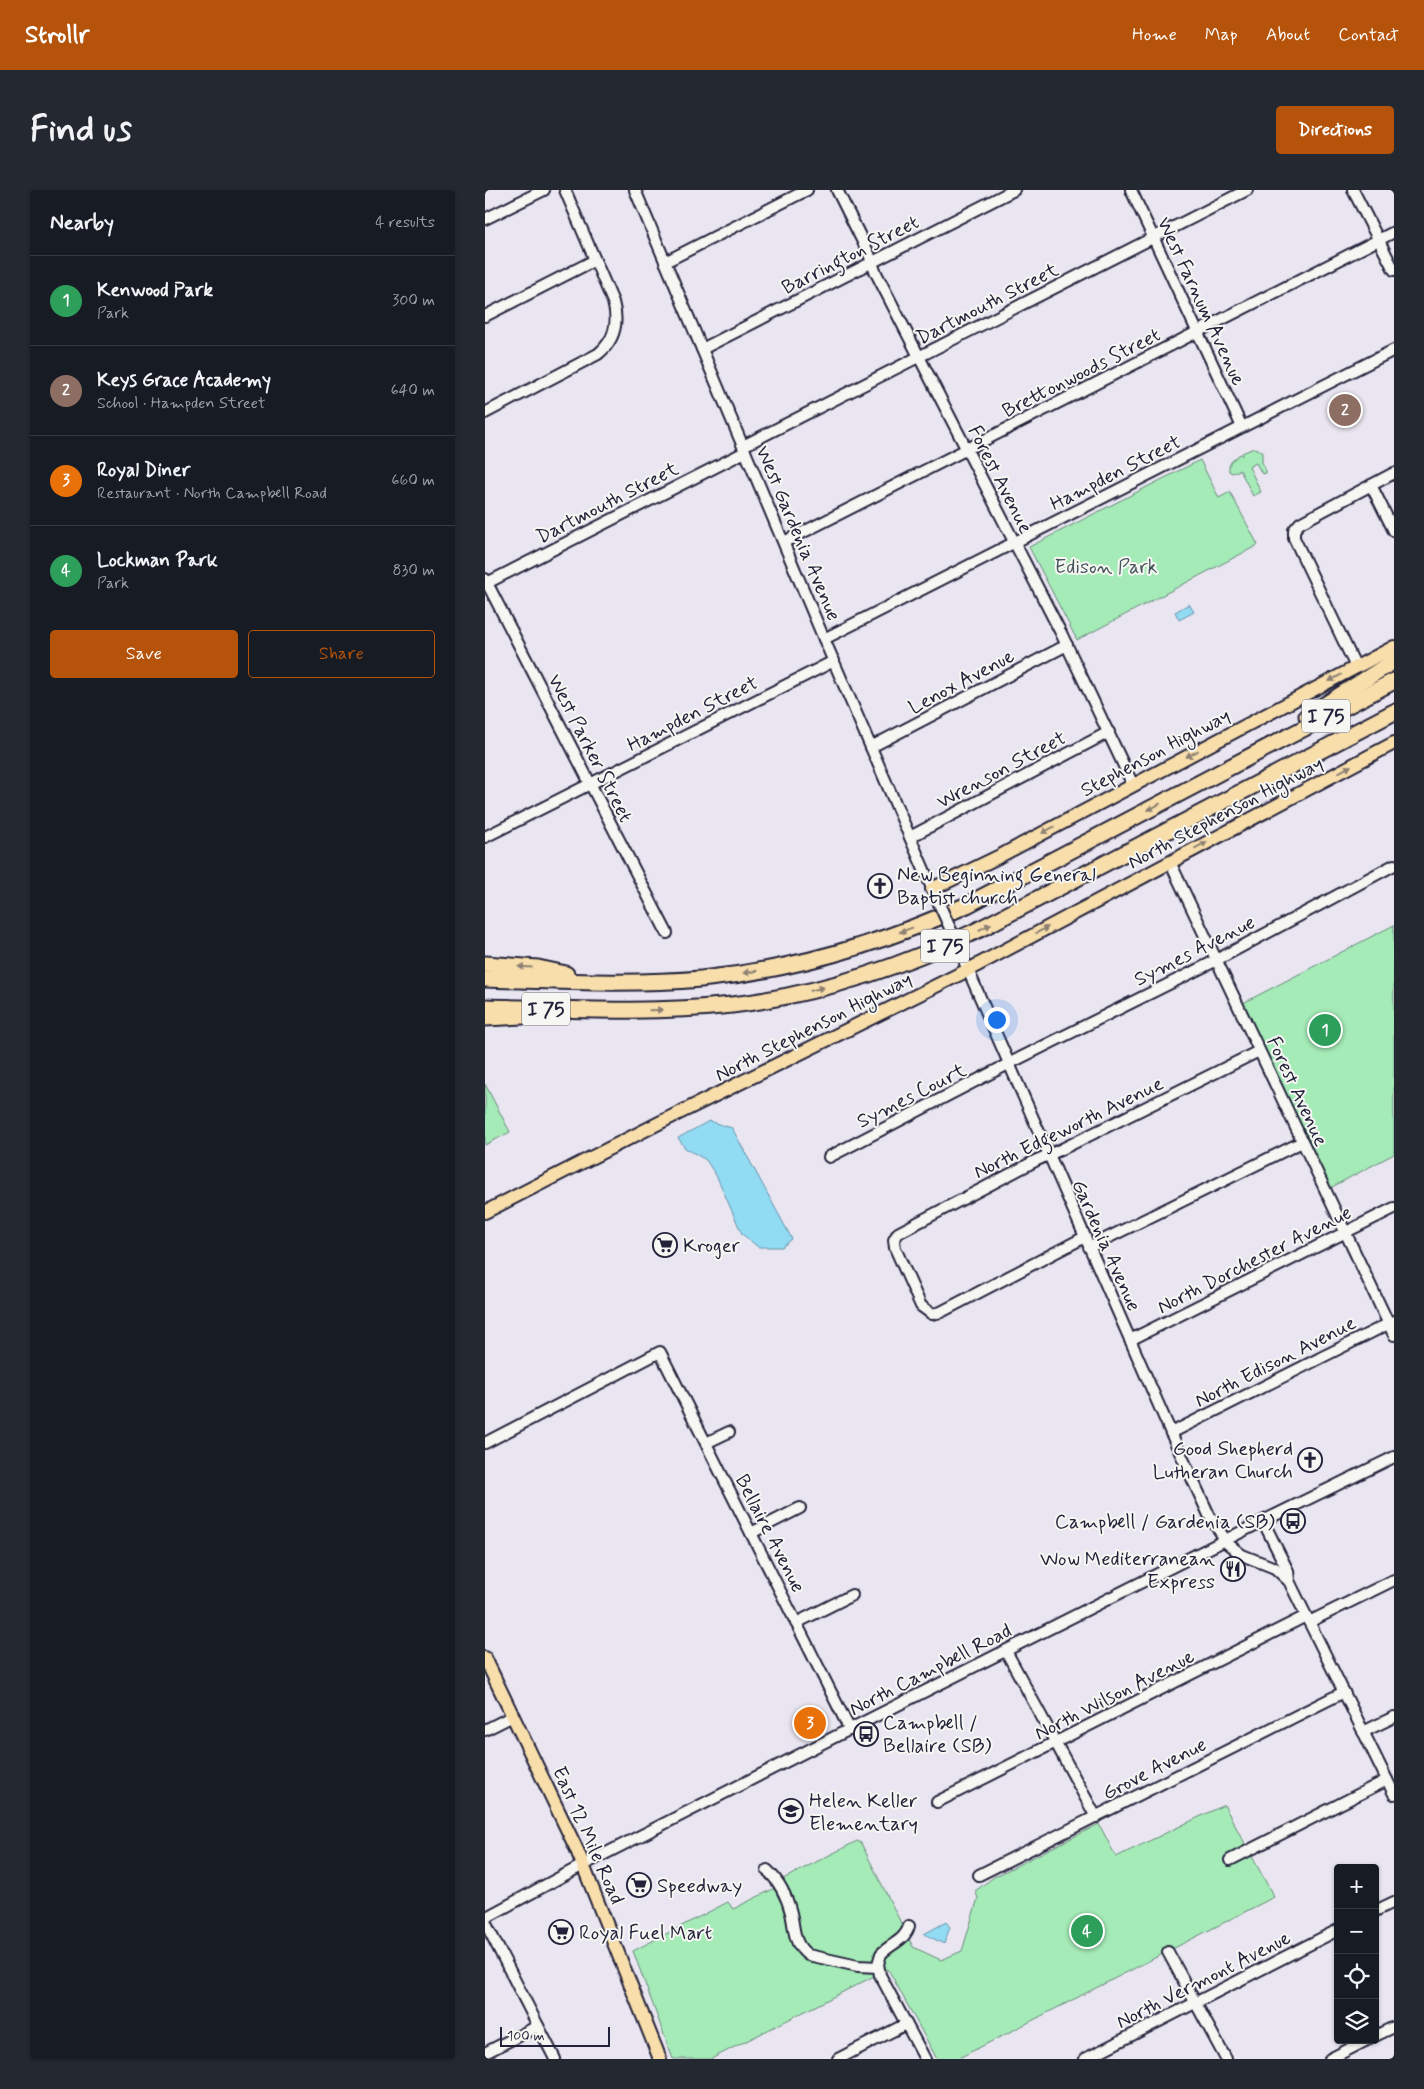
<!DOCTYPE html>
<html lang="en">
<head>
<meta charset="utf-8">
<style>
	:root { --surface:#171b24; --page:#242831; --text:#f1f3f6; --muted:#9ea1a6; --line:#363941; --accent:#b45309 }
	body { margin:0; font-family:Mynerve,sans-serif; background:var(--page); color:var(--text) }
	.controls { position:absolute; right:15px; bottom:15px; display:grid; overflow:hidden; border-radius:5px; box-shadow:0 1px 4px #0004 }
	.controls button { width:45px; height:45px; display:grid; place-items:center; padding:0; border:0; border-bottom:1px solid var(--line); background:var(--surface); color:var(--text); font:25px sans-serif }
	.scale { position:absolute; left:15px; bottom:12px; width:110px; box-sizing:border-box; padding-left:5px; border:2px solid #22223b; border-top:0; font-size:14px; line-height:18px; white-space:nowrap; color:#22223b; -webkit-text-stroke:4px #f6f6f2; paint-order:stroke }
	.you { position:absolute; left:511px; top:829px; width:18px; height:18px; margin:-12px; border:4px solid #fff; border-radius:50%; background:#1a73e8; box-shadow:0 0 0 8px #1a73e833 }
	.badge { display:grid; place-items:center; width:32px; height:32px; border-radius:50%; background:var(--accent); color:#fff; font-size:16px; font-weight:700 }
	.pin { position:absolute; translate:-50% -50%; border:2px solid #fff; box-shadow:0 1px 5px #0006 }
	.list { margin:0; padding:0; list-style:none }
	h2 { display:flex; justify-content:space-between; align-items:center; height:65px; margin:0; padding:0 20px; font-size:21px }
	h2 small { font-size:16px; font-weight:400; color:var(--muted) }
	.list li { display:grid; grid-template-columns:32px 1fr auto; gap:15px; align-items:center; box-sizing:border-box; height:90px; padding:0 20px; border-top:1px solid var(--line) }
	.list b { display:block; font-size:19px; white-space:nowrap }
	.list p { margin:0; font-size:16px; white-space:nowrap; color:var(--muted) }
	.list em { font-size:16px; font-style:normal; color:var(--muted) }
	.actions { display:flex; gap:10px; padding:15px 20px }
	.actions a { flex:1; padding:11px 0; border:1px solid var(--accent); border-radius:5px; text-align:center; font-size:18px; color:var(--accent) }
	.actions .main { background:var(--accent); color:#fff }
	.icon { flex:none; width:28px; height:28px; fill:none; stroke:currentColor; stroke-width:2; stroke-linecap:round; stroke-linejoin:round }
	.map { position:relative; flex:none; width:909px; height:1869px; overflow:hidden; border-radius:5px }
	header { display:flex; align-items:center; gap:30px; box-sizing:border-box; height:70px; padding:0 25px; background:var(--accent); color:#fff }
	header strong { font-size:24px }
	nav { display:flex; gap:28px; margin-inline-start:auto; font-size:18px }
	.intro { display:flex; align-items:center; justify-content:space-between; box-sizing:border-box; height:120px; padding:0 30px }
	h1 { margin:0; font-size:35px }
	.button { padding:12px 22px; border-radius:5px; background:var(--accent); color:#fff; font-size:18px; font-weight:700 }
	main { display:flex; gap:30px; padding:0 30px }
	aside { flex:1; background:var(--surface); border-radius:5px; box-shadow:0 1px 4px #0004 }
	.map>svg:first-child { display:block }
	.green { fill:#a5ebb7; stroke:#648679 }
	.water { fill:#91dbf3; stroke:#6591a9 }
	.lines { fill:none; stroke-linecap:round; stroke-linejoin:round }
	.minor-casing { stroke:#22223b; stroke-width:14 }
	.major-casing { stroke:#22223b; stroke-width:16 }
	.highway-casing { stroke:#22223b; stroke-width:19 }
	.minor { stroke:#f6f6f2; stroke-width:10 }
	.major { stroke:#f8deab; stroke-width:12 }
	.highway { stroke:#f8deab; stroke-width:15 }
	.minor-bridge-casing { stroke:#22223b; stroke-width:14; stroke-linecap:butt }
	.minor-bridge { stroke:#f6f6f2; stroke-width:10 }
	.oneway { fill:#8d8073 }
	.labels { text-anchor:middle; stroke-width:4; stroke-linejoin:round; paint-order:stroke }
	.shield { fill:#f6f6f2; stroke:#626272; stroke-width:1 }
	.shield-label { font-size:19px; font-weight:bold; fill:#22223b }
	.street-label { font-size:20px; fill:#22223b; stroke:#f6f6f2 }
	.park-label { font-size:20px; fill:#43545a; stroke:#f6f6f2 }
	.poi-label { font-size:20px; fill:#22223b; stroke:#f6f6f2; text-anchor:start }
</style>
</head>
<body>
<header>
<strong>Strollr</strong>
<nav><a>Home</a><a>Map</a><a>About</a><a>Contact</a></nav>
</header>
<div class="intro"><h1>Find us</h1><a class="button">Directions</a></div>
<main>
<aside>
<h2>Nearby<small>4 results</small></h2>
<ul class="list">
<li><span class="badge" style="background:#2e9e5b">1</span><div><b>Kenwood Park</b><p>Park</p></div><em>300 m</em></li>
<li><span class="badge" style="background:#8d6e63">2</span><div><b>Keys Grace Academy</b><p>School · Hampden Street</p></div><em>640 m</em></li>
<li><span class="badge" style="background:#e8710a">3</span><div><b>Royal Diner</b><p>Restaurant · North Campbell Road</p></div><em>660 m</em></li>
<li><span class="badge" style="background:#2e9e5b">4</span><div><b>Lockman Park</b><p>Park</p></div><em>830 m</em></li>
</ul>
<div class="actions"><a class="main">Save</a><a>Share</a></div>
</aside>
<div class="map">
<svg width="909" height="1869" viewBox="0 0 909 1869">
	<rect width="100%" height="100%" fill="#eae6f1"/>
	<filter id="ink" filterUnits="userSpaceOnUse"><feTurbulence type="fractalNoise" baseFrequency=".02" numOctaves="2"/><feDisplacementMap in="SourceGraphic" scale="10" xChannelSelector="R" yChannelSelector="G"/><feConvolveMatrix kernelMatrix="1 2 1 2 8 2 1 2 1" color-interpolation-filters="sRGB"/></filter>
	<g filter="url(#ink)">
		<g class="green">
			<path d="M769,258L777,261V272L781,281V283L777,284L771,273L764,277L776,302L768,306L755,280L747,283L744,281C743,272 749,269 755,264L757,266V263Z"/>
			<path d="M715,270L734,308L745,302L773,355L592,450L544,357Z"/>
			<path d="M909,735V964L845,998L758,813Z"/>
			<path d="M0,894L25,942L0,955Z"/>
			<path d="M739,1615L789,1707L472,1869H452L403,1779L226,1869H188L148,1761L243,1712L248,1719L292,1697L296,1690L372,1651L376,1653L428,1757L456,1770L477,1761L493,1708L490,1701L509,1687L614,1634L631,1667Z"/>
		</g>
		<g class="water">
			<path d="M704,414L709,422L694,430L690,422Z"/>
			<path d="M224,931L247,938L307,1049L297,1057H273L257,1044L232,987L221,970L200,958L193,948Z"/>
			<path d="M461,1732L465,1737L459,1754L439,1744Z"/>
		</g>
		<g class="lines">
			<defs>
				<g id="minor">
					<path d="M150,0L339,449L450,705"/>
					<path d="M352,0L384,64L390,81L576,443L648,595"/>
					<path d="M646,0L757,237"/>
					<path d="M868,0L909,80"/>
					<path d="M0,29L59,0"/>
					<path d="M180,72L322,0"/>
					<path d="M0,126L110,70"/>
					<path d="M217,159L529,0"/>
					<path d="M0,223L113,164C130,150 134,133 128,112L80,0"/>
					<path d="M258,256L762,0"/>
					<path d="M886,295L909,341"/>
					<path d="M299,352L909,42"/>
					<path d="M0,389L182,743"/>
					<path d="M0,394L260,262"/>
					<path d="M339,449L909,160"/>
					<path d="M871,477L809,348V340L815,333L909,283"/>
					<path d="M386,557L582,455"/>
					<path d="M0,647L349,471"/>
					<path d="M425,647L624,542"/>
					<path d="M685,672L909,1145"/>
					<path d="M480,773L686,1243L724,1325L743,1354L757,1365L790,1378L804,1391L909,1604"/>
					<path d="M344,967L537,867L724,774L909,675"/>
					<path d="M600,1047L456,1122L447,1124L436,1116L410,1058L409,1050L413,1043L552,970L577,959L774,861"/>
					<path d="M604,1057L817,952"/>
					<path d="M645,1150L909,1018"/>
					<path d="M686,1243L909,1131"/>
					<path d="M0,1253L175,1162L365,1540"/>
					<path d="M221,1253L244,1242"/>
					<path d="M778,1331L803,1381L804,1390"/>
					<path d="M266,1343L315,1318"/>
					<path d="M824,1432L909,1390"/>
					<path d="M311,1433L367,1405"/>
					<path d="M521,1461L611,1627"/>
					<path d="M0,1540L28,1526"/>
					<path d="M878,1542L909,1527"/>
					<path d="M452,1612L821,1426"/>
					<path d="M745,1670L902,1590"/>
					<path d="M282,1680C294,1691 302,1707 306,1723C310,1740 308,1754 323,1765L373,1776L393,1777"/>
					<path d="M494,1685L859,1502"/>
					<path d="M890,1721L909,1712"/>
					<path d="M0,1728L98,1675L379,1532L778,1331L909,1267"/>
					<path d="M0,1732L70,1869"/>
					<path d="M424,1736C420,1751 406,1753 396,1764L393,1774L395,1785L440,1869"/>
					<path d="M683,1762L741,1869"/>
					<path d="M890,1846L909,1837"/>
					<path d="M0,1863L53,1836"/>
					<path d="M353,1869L421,1834"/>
					<path d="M600,1869L853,1740"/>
					<path d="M845,1869L882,1850"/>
				</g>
				<g id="major">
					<path d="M447,699L513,667L909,457"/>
					<path d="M0,1022L174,933L483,780L909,553"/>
					<path d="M0,1468L92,1660L175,1869"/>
				</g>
				<g id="highway">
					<path d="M822,526L909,471"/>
					<path d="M0,774L53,778L81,784"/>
					<path d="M0,789C72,791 145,795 216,789C309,780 398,753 482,715L909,491"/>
					<path d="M0,817C82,819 165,824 247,815C332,805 416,777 493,740L909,522"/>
					<path d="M0,828L38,826"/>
				</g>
			</defs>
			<use href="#minor" class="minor-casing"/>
			<use href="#major" class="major-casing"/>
			<use href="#highway" class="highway-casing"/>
			<use href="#minor" class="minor"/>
			<use href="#major" class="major"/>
			<use href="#highway" class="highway"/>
			<defs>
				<path id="minor-bridge" d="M451,707L479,769"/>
			</defs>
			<use href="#minor-bridge" class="minor-bridge-casing"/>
			<use href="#minor-bridge" class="minor-bridge"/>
		</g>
		<defs><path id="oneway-solid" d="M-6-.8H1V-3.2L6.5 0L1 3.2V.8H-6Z" transform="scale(1.25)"/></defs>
		<g class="oneway">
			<use href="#oneway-solid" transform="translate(850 488) rotate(152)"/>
			<use href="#oneway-solid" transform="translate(707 564) rotate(152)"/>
			<use href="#oneway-solid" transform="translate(860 579) rotate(-28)"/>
			<use href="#oneway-solid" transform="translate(669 617) rotate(152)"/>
			<use href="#oneway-solid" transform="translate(563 640) rotate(152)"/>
			<use href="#oneway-solid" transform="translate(716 655) rotate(-28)"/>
			<use href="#oneway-solid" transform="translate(500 737) rotate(-27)"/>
			<use href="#oneway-solid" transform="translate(421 740) rotate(160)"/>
			<use href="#oneway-solid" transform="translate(557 740) rotate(-28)"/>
			<use href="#oneway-solid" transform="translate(40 777) rotate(-176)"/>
			<use href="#oneway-solid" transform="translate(265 782) rotate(171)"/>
			<use href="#oneway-solid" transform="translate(332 799) rotate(-15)"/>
			<use href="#oneway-solid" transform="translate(171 820) rotate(-2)"/>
		</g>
	</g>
	<defs>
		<symbol id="church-ring" viewBox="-11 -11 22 22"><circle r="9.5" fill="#f6f6f2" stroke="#22223b" stroke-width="1.5"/><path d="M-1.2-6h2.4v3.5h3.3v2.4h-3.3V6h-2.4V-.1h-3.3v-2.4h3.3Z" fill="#22223b"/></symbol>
		<symbol id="supermarket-ring" viewBox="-11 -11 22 22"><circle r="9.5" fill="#f6f6f2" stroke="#22223b" stroke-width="1.5"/><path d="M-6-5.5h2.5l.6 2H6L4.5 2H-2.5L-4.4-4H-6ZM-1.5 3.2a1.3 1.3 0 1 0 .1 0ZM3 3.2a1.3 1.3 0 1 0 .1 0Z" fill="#22223b"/></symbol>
		<symbol id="bus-ring" viewBox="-11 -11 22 22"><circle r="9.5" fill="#f6f6f2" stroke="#22223b" stroke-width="1.5"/><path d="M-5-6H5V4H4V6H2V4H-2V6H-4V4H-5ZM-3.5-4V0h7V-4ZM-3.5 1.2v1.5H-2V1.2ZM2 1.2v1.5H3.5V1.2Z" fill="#22223b"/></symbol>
		<symbol id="restaurant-ring" viewBox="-11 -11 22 22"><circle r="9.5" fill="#f6f6f2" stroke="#22223b" stroke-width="1.5"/><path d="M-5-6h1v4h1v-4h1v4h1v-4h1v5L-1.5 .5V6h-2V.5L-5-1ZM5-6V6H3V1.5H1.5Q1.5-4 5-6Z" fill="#22223b"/></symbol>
		<symbol id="school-ring" viewBox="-11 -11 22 22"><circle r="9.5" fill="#f6f6f2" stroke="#22223b" stroke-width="1.5"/><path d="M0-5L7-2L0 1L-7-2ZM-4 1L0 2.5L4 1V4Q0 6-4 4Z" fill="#22223b"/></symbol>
	</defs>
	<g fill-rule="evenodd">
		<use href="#church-ring" x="381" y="682" width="28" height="28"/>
		<use href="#supermarket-ring" x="166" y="1041" width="28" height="28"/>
		<use href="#church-ring" x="811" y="1256" width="28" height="28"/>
		<use href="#bus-ring" x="794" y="1317" width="28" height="28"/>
		<use href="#restaurant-ring" x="734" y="1365" width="28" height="28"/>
		<use href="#bus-ring" x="367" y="1530" width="28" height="28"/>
		<use href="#school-ring" x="292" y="1607" width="28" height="28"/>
		<use href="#supermarket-ring" x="140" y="1681" width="28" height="28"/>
		<use href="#supermarket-ring" x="62" y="1728" width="28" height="28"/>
	</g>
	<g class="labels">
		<g class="shield">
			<rect x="817" y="509.5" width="48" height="33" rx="4"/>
			<rect x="436" y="739.5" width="48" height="33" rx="4"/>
			<rect x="37" y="802.5" width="48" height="33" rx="4"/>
		</g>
		<g class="shield-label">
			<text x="841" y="533">I 75</text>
			<text x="460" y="763">I 75</text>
			<text x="61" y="826">I 75</text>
		</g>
		<g class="street-label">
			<text transform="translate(365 64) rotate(-27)" y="7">Barrington Street</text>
			<text transform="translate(717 111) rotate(65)" y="7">West Farnum Avenue</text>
			<text transform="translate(502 113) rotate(-27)" y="7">Dartmouth Street</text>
			<text transform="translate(596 182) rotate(-27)" y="7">Brettonwoods Street</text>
			<text transform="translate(630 282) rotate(-27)" y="7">Hampden Street</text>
			<text transform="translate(516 289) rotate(63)" y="7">Forest Avenue</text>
			<text transform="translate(122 312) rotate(-27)" y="7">Dartmouth Street</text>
			<text transform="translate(314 343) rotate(67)" y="7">West Gardenia Avenue</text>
			<text transform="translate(476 491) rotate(-28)" y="7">Lenox Avenue</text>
			<text transform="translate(207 523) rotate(-27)" y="7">Hampden Street</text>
			<text transform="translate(106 558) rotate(63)" y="7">West Parker Street</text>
			<text transform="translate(670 562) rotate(-28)" y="7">Stephenson Highway</text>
			<text transform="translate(516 579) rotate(-28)" y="7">Wrenson Street</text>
			<text transform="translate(740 622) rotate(-28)" y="7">North Stephenson Highway</text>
			<text transform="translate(709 760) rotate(-27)" y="7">Symes Avenue</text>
			<text transform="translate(328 836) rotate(-27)" y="7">North Stephenson Highway</text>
			<text transform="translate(813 901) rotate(65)" y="7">Forest Avenue</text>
			<text transform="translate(426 905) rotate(-27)" y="7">Symes Court</text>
			<text transform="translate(583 937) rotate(-26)" y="7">North Edgeworth Avenue</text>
			<text transform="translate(622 1055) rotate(66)" y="7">Gardenia Avenue</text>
			<text transform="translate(769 1069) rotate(-27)" y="7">North Dorchester Avenue</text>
			<text transform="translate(790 1171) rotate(-27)" y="7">North Edison Avenue</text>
			<text transform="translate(286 1343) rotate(63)" y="7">Bellaire Avenue</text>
			<text transform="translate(445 1479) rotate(-27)" y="7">North Campbell Road</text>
			<text transform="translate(629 1504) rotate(-27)" y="7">North Wilson Avenue</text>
			<text transform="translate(669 1578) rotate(-27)" y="7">Grove Avenue</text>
			<text transform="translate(104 1645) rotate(66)" y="7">East 12 Mile Road</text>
			<text transform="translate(718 1789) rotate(-27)" y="7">North Vermont Avenue</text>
		</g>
		<g class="park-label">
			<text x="621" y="383">Edison Park</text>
		</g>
		<g class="poi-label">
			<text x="412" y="691">New Beginning General<tspan x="412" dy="23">Baptist church</tspan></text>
			<text x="198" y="1062">Kroger</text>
			<text x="808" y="1265" text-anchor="end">Good Shepherd<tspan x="808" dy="23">Lutheran Church</tspan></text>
			<text x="790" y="1338" text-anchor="end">Campbell / Gardenia (SB)</text>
			<text x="730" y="1375" text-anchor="end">Wow Mediterranean<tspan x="730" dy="23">Express</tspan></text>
			<text x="398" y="1539">Campbell /<tspan x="398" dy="23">Bellaire (SB)</tspan></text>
			<text x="324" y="1617">Helen Keller<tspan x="324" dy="23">Elementary</tspan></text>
			<text x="172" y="1702">Speedway</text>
			<text x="94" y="1749">Royal Fuel Mart</text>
		</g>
	</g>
</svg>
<div class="controls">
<button>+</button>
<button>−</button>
<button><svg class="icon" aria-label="locate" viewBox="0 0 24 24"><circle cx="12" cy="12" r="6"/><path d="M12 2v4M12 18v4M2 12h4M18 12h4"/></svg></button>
<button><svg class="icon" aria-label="layers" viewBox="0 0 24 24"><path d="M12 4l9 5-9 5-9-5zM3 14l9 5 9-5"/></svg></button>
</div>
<div class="scale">100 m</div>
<div class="you"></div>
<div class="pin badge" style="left:840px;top:840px;background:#2e9e5b">1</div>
<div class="pin badge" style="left:860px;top:220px;background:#8d6e63">2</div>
<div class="pin badge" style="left:325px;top:1533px;background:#e8710a">3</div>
<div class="pin badge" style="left:602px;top:1741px;background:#2e9e5b">4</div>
</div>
</main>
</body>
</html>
